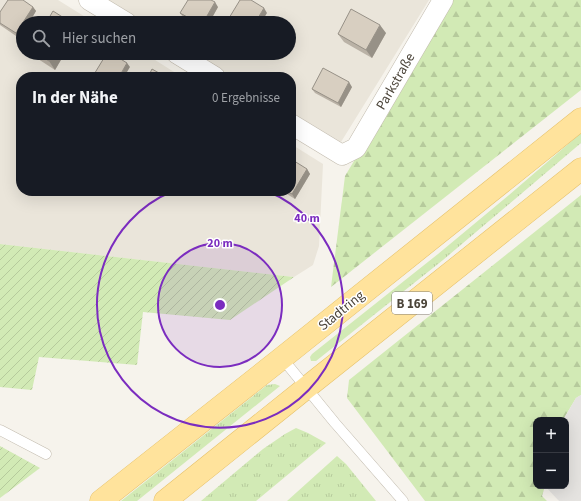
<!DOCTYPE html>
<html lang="de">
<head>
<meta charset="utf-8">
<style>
	:root { --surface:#171b24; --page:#242831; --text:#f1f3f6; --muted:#9ea1a6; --line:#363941 }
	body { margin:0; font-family:"Source Sans 3",sans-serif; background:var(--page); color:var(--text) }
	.controls { position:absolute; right:12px; bottom:12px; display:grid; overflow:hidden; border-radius:8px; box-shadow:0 4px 16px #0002 }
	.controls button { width:36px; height:36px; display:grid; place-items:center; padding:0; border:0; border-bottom:1px solid var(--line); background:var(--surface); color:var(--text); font:20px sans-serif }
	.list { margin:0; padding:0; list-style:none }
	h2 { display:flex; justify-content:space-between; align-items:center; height:52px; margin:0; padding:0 16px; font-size:17px }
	h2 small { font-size:13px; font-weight:400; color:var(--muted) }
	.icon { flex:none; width:22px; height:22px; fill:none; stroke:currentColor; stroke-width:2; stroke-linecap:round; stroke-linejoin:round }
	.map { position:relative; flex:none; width:581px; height:501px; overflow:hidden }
	.search { position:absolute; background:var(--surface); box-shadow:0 4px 16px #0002; left:16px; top:16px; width:280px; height:44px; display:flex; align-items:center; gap:10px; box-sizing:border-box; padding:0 14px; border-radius:22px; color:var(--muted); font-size:15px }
	.panel { position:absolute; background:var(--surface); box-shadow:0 4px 16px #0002; left:16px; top:72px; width:280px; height:124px; border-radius:16px }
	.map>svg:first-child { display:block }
	.residential { fill:#eae5da }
	.grass { fill:url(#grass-tufts) }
	.forest { fill:url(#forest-firs) }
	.garden { fill:url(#garden-furrows) }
	.parking { fill:#e5e3e0 }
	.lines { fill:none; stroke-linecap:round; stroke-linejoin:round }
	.lane-casing { stroke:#c2bbae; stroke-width:11 }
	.street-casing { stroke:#c2bbae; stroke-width:21 }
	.primary-casing { stroke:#e6c16a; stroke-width:23 }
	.lane { stroke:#fff; stroke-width:10 }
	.street { stroke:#fff; stroke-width:20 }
	.primary { stroke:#ffe39c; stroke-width:22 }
	.wall { fill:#bab2a6 }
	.shaded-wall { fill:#979187 }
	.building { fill:#d8cfc1; stroke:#979187 }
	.ring { fill:none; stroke:#7b2cbf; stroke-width:2 }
	.labels { text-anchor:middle; stroke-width:3; stroke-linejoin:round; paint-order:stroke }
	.shield { fill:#fff; stroke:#817c74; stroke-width:1 }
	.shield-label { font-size:13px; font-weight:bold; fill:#4b4439 }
	.street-label { font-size:14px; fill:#4b4439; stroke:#fff }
	.centre { fill:#7b2cbf; stroke:#fff; stroke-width:2 }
	.ring-label { font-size:12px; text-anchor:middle; font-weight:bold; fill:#7b2cbf; stroke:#fff; stroke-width:3; stroke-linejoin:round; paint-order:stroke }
</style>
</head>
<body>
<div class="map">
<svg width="581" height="501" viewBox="0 0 581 501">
	<defs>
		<pattern id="grass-tufts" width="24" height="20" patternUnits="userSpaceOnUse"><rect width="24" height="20" fill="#d2eab5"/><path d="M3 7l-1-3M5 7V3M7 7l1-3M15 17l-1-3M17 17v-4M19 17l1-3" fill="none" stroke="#b6ca9c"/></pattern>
		<pattern id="forest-firs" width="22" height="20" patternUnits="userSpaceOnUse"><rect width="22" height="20" fill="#d2eab5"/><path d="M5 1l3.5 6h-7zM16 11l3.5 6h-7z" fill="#b6ca9c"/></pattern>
		<pattern id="garden-furrows" width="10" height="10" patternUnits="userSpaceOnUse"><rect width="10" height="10" fill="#d2eab5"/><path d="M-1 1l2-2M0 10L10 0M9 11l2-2" fill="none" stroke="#b6ca9c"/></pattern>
	</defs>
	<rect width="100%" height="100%" fill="#f6f3ec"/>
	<g class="residential">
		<path d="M0,0H58L95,23H23V53H144L182,77H21V191H291V144L323,164L319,246L313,265L294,277L0,244Z"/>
		<path d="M106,0H429L341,142L291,112V77H233L194,53H289V23H144Z"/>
	</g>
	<g class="grass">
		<path d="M581,133V143L443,260L316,361H311L310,357L312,354L438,254L509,195Z"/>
		<path d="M275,384L280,386L137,501H121L267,385Z"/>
		<path d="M296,428L308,433L326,443L256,501H201L263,449L285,434Z"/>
		<path d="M337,456L346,464L376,501H287Z"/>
	</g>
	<g class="forest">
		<path d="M451,0H581V90L331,287L345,176Z"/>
		<path d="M581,195V395L576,398L563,420H536V486H545L542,496L547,501H425L347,398L349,380Z"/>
	</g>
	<g class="garden">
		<path d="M0,244L294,277L230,320L143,312L137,365L39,357L32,390L0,387Z"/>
		<path d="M0,446L40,468L0,498Z"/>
	</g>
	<path class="parking" d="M581,395V501H559L545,486H566V420H563L576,398Z"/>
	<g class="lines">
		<defs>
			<g id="lane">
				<path d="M282,358L335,423L403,501"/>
				<path d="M0,430L46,454"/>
			</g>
			<g id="street">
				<path d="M89,0L127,23"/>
				<path d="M176,53L215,77"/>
				<path d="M291,124L342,155L356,148L443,0"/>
			</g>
			<g id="primary">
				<path d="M101,501L282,358L581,119"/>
				<path d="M165,501L306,388L581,169"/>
			</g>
		</defs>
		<use href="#lane" class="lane-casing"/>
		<use href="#street" class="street-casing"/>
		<use href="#primary" class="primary-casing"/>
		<use href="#lane" class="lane"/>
		<use href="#street" class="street"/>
		<use href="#primary" class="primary"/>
	</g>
	<g class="wall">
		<path d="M33,7L36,11L19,38L0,25V12Z"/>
		<path d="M218,7L209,23H193L183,17L180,13Z"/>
		<path d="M386,33L372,58L344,42L338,34Z"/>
		<path d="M33,53H65L55,70L35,57Z"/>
		<path d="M352,87L341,107L315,93L312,89Z"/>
		<path d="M307,169L310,174L295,199L282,191H291Z"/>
	</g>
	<g class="shaded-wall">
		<path d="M215,2L218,7L209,23H203Z"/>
		<path d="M33,7L36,11L29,23H23V32L19,38L16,33Z"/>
		<path d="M264,8L267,13L261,23H255Z"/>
		<path d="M380,25L386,33L372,58L366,50Z"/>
		<path d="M54,53H65L55,70L49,61Z"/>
		<path d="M127,63L130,67L124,77H119Z"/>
		<path d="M349,82L352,87L341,107L338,103Z"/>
		<path d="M307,169L310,174L295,199L292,194Z"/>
	</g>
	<g class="building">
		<path d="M8,0H23L33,7L16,33L0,23V12Z"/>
		<path d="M188,0H211L215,2L203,23H198L180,13Z"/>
		<path d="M240,0H251L264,8L255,23H226Z"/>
		<path d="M351,9L380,25L366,50L338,34Z"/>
		<path d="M53,11L72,23H46Z"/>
		<path d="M36,53H54L49,61Z"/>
		<path d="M107,53H111L127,63L119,77H94L93,76Z"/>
		<path d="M323,68L349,82L338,103L312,89Z"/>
		<path d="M152,69L166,77H148Z"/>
		<path d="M291,159L307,169L292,194L286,191H291Z"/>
	</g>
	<circle cx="220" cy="305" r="62" fill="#7b2cbf" fill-opacity=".12"/>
	<g class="ring">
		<circle cx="220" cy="305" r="62"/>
		<path d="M267 191A123 123 0 1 1 173 191"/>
	</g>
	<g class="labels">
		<rect class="shield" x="392" y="292" width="40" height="22" rx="3"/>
		<g class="shield-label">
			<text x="412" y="308">B 169</text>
		</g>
		<g class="street-label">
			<text transform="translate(395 81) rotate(-60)" y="5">Parkstraße</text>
			<text transform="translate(341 310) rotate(-39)" y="5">Stadtring</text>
		</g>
	</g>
	<circle cx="220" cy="305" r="6" class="centre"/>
	<g class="ring-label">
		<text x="307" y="222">40 m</text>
		<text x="220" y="247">20 m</text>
	</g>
</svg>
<div class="controls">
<button>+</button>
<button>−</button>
</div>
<div class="search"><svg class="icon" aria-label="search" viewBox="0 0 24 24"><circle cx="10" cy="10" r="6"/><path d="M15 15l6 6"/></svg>Hier suchen</div>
<section class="panel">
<h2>In der Nähe<small>0 Ergebnisse</small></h2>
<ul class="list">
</ul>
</section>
</div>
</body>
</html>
